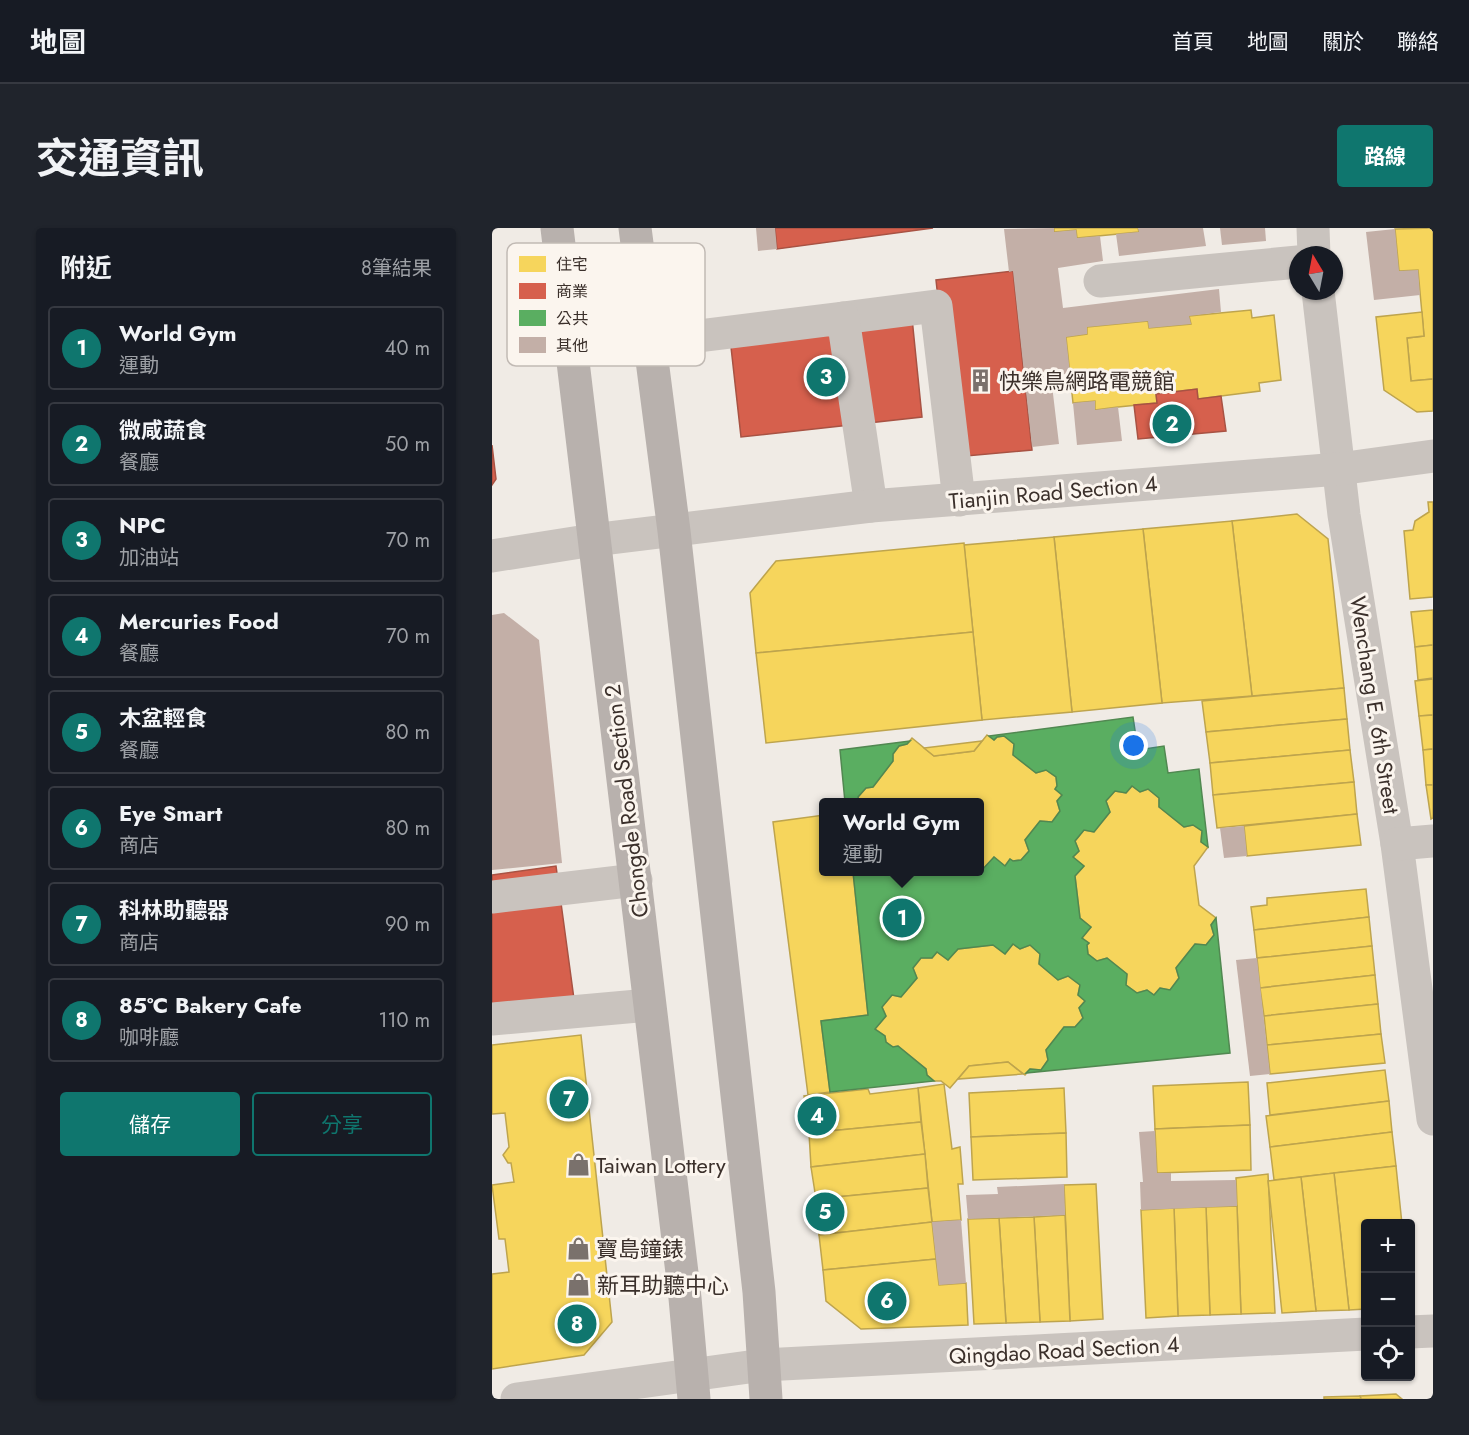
<!DOCTYPE html>
<html lang="zh-TW">
<head>
<meta charset="utf-8">
<style>
	:root { --surface:#171b24; --page:#20242c; --text:#f1f3f6; --muted:#9ea1a6; --line:#363941; --accent:#0f766e }
	body { margin:0; font-family:Jost,"Noto Sans TC",sans-serif; background:var(--page); color:var(--text) }
	.controls { position:absolute; right:18px; bottom:18px; display:grid; overflow:hidden; border-radius:6px; box-shadow:0 2px 4px #0004 }
	.controls button { width:54px; height:54px; display:grid; place-items:center; padding:0; border:0; border-bottom:2px solid var(--line); background:var(--surface); color:var(--text); font:30px sans-serif }
	.compass { position:absolute; left:797px; top:18px; width:54px; height:54px; border-radius:50%; background:var(--surface); box-shadow:0 2px 4px #0004; rotate:350deg }
	.you { position:absolute; left:642px; top:518px; width:21px; height:21px; margin:-15px; border:4px solid #fff; border-radius:50%; background:#1a73e8; box-shadow:0 0 0 9px #1a73e833 }
	.badge { display:grid; place-items:center; width:39px; height:39px; border-radius:50%; background:var(--accent); color:#fff; font-size:20px; font-weight:700 }
	.pin { position:absolute; translate:-50% -50%; border:3px solid #fff; box-shadow:0 2px 6px #0006 }
	.popup { position:absolute; left:327px; top:570px; width:165px; height:78px; box-sizing:border-box; display:grid; place-content:center; border-radius:6px; background:var(--surface); filter:drop-shadow(0 2px 4px #0005); font-size:20px; white-space:nowrap; color:var(--muted) }
	.popup b { font-size:22px; color:var(--text) }
	.popup::after { content:''; position:absolute; left:50%; top:100%; margin-left:-12px; border:12px solid transparent; border-top-color:var(--surface) }
	.list { margin:0; padding:0; list-style:none }
	h2 { display:flex; justify-content:space-between; align-items:center; height:78px; margin:0; padding:0 24px; font-size:26px }
	h2 small { font-size:20px; font-weight:400; color:var(--muted) }
	.list li { display:grid; grid-template-columns:39px 1fr auto; gap:18px; align-items:center; box-sizing:border-box; height:84px; margin:0 12px 12px; padding:0 12px; border:2px solid var(--line); border-radius:6px }
	.list b { display:block; font-size:22px; white-space:nowrap }
	.list p { margin:0; font-size:20px; white-space:nowrap; color:var(--muted) }
	.list em { font-size:20px; font-style:normal; color:var(--muted) }
	.actions { display:flex; gap:12px; padding:18px 24px }
	.actions a { flex:1; padding:14px 0; border:2px solid var(--accent); border-radius:6px; text-align:center; font-size:21px; color:var(--accent) }
	.actions .main { background:var(--accent); color:#fff }
	.icon { flex:none; width:33px; height:33px; fill:none; stroke:currentColor; stroke-width:2; stroke-linecap:round; stroke-linejoin:round }
	.map { position:relative; flex:none; width:941px; height:1171px; overflow:hidden; border-radius:6px }
	header { display:flex; align-items:center; gap:36px; box-sizing:border-box; height:84px; padding:0 30px; background:var(--surface); border-bottom:2px solid var(--line) }
	header strong { font-size:28px }
	nav { display:flex; gap:33px; margin-inline-start:auto; font-size:21px }
	.intro { display:flex; align-items:center; justify-content:space-between; box-sizing:border-box; height:144px; padding:0 36px }
	h1 { margin:0; font-size:42px }
	.button { padding:15px 27px; border-radius:6px; background:var(--accent); color:#fff; font-size:21px; font-weight:700 }
	main { display:flex; gap:36px; padding:0 36px }
	aside { flex:1; background:var(--surface); border-radius:6px; box-shadow:0 2px 4px #0004 }
	.map>svg:first-child { display:block }
	.homes { fill:#f6d55c; stroke:#bea44d; stroke-width:1.5 }
	.shops { fill:#d6604d; stroke:#a85243; stroke-width:1.5 }
	.public { fill:#5aae61; stroke:#518851; stroke-width:1.5 }
	.building { fill:#c3afa7 }
	.lines { fill:none; stroke-linecap:round; stroke-linejoin:round }
	.minor { stroke:#c9c3be; stroke-width:33 }
	.major { stroke:#b8b1ad; stroke-width:33 }
	.labels { text-anchor:middle; stroke-width:6; stroke-linejoin:round; paint-order:stroke }
	.poi-label { font-size:22px; fill:#3b302b; stroke:#fbf5ee; text-anchor:start }
	.street-label { font-size:22px; fill:#3b302b; stroke:#fbf5ee }
	.key { fill:#fbf5ee; stroke:#c1bab4; stroke-width:1.5 }
	.key-label { font-size:16px; fill:#3b302b }
</style>
</head>
<body>
<header>
<strong>地圖</strong>
<nav><a>首頁</a><a>地圖</a><a>關於</a><a>聯絡</a></nav>
</header>
<div class="intro"><h1>交通資訊</h1><a class="button">路線</a></div>
<main>
<aside>
<h2>附近<small>8筆結果</small></h2>
<ul class="list">
<li><span class="badge">1</span><div><b>World Gym</b><p>運動</p></div><em>40 m</em></li>
<li><span class="badge">2</span><div><b>微咸蔬食</b><p>餐廳</p></div><em>50 m</em></li>
<li><span class="badge">3</span><div><b>NPC</b><p>加油站</p></div><em>70 m</em></li>
<li><span class="badge">4</span><div><b>Mercuries Food</b><p>餐廳</p></div><em>70 m</em></li>
<li><span class="badge">5</span><div><b>木盆輕食</b><p>餐廳</p></div><em>80 m</em></li>
<li><span class="badge">6</span><div><b>Eye Smart</b><p>商店</p></div><em>80 m</em></li>
<li><span class="badge">7</span><div><b>科林助聽器</b><p>商店</p></div><em>90 m</em></li>
<li><span class="badge">8</span><div><b>85°C Bakery Cafe</b><p>咖啡廳</p></div><em>110 m</em></li>
</ul>
<div class="actions"><a class="main">儲存</a><a>分享</a></div>
</aside>
<div class="map">
<svg width="941" height="1171" viewBox="0 0 941 1171">
	<rect width="100%" height="100%" fill="#f0ebe5"/>
	<g class="homes">
		<path d="M562,0H646L647,4L585,10L584,2L562,4Z"/>
		<path d="M941,0V151L919,153L915,110L932,108L926,42L907,43L903,1Z"/>
		<path d="M759,82L760,90L782,87L789,152L767,155L768,163L706,171L705,161L664,166L665,175L626,179L603,182V173L581,175L574,109L595,106V99L656,93L657,100L699,96L697,88Z"/>
		<path d="M930,84L932,108L915,110L919,153L941,151V183L925,184L892,162L884,89Z"/>
		<path d="M936,274H941V369L918,371L912,303L921,302L923,293L937,284Z"/>
		<path d="M805,286L836,311L852,460L760,468L740,293Z"/>
		<path d="M740,293L760,468L670,475L651,301Z"/>
		<path d="M651,301L670,475L580,484L562,309Z"/>
		<path d="M562,309L580,484L490,492L472,317Z"/>
		<path d="M472,315L481,404L264,425L258,365L284,333Z"/>
		<path d="M941,382V417L923,419L919,384Z"/>
		<path d="M481,404L490,492L274,515L264,425Z"/>
		<path d="M941,417V450L926,452L923,419Z"/>
		<path d="M941,451V487L927,488L923,453Z"/>
		<path d="M852,460L855,491L714,504L710,473Z"/>
		<path d="M941,487V521L931,522L927,488Z"/>
		<path d="M855,491L858,522L718,535L714,504Z"/>
		<path d="M495,507L502,512L505,509L512,508L522,516L521,527L544,545L554,542L564,549L565,558L563,561L570,567L565,573L568,583L560,594L548,593L533,612L537,623L529,632L521,633L518,631L513,638L502,629L493,640L488,641V574H367L366,569L374,560L381,559L401,533V526L407,518L415,516L420,510L442,528L482,523Z"/>
		<path d="M490,513L482,523L442,528L432,520Z"/>
		<path d="M941,521V557H934L931,522Z"/>
		<path d="M858,522L862,554L721,567L718,535Z"/>
		<path d="M862,554L865,586L725,600L721,567Z"/>
		<path d="M934,557H941V590L939,591Z"/>
		<path d="M640,558L648,564L656,561L667,570V579L692,599L701,597L710,603L709,614L716,619L702,638L707,677L724,690L719,697L722,707L714,717L703,716L684,740L687,750L678,762L668,760L662,767L655,762L645,765L634,757L635,746L615,730L605,733L596,726L595,717L597,715L590,710L599,699L588,690L583,648L592,638L581,629L587,623L583,613L592,602L602,604L618,584L614,573L623,563L634,565Z"/>
		<path d="M865,586L869,617L755,628L752,598Z"/>
		<path d="M332,587V644H361L376,787L329,793L338,864L316,867L281,594Z"/>
		<path d="M874,661L877,689L762,702L759,679L775,677V670Z"/>
		<path d="M877,689L880,718L765,730L762,702Z"/>
		<path d="M521,716L528,721L538,717L548,726L547,736L566,752L576,748L588,757L586,767L593,773L587,780L591,790L583,799H572L554,822L556,832L549,842L538,841L533,847L516,834L477,838L458,860L449,853H442L435,847L434,841L406,818L401,819L394,814L393,808L383,801L394,788L390,779L400,767L409,769L425,750L421,740L429,730H440L445,724L456,732L466,721L501,717L513,726Z"/>
		<path d="M880,718L883,747L768,760L765,730Z"/>
		<path d="M883,747L886,776L772,788L768,760Z"/>
		<path d="M886,776L889,806L775,817L772,788Z"/>
		<path d="M889,806L893,835L778,846L775,817Z"/>
		<path d="M89,807L120,1094L92,1127L0,1141V1046L17,1044L13,1011H7L0,957L22,954L19,935H16L11,927L17,919L13,885L0,886V817Z"/>
		<path d="M516,834L531,846L466,851L477,838Z"/>
		<path d="M893,842L897,873L778,887L775,855Z"/>
		<path d="M756,854L758,897L663,901L661,858Z"/>
		<path d="M452,856L460,921L468,919L471,956H466L469,992L440,994L426,860Z"/>
		<path d="M426,860L429,894L317,905L312,868L376,861L378,866Z"/>
		<path d="M572,860L574,905L479,909L477,865Z"/>
		<path d="M897,873L900,904L778,919L774,888Z"/>
		<path d="M429,894L433,926L319,939L317,905Z"/>
		<path d="M758,897L759,942L665,945L663,901Z"/>
		<path d="M900,904L904,938L782,952L778,919Z"/>
		<path d="M574,905L575,949L481,952L479,909Z"/>
		<path d="M433,926L436,960L324,971L319,939Z"/>
		<path d="M904,938L910,996H874V1081L857,1082L842,945Z"/>
		<path d="M842,945L857,1082L824,1083L809,949Z"/>
		<path d="M776,946L783,1085L749,1086L744,950Z"/>
		<path d="M809,949L824,1083L790,1085L776,953Z"/>
		<path d="M604,956L611,1091L578,1093L572,957Z"/>
		<path d="M436,960L440,994L327,1007L324,971Z"/>
		<path d="M745,978L749,1086L718,1087L714,979Z"/>
		<path d="M714,979L718,1087L686,1088L682,980Z"/>
		<path d="M682,980L686,1088L654,1090L649,982Z"/>
		<path d="M573,987L578,1093L548,1094L542,989Z"/>
		<path d="M542,989L548,1094L514,1095L507,990Z"/>
		<path d="M507,990L514,1095L482,1096L476,991Z"/>
		<path d="M440,994L444,1031L331,1042L327,1007Z"/>
		<path d="M444,1031L447,1057L474,1055L476,1097L369,1101L334,1073L331,1042Z"/>
		<path d="M904,1166L910,1171H869L868,1168Z"/>
		<path d="M868,1168L869,1171H832V1169Z"/>
	</g>
	<g class="shops">
		<path d="M283,0H441L285,21Z"/>
		<path d="M521,43L540,222L463,229L444,52Z"/>
		<path d="M420,90L430,189L249,209L238,110Z"/>
		<path d="M705,161L706,171L729,168L734,203L646,211L642,177L665,175L664,166Z"/>
		<path d="M0,217L4,251L0,257Z"/>
		<path d="M64,638L82,771L0,781V647Z"/>
	</g>
	<g class="public">
		<path d="M641,489L646,522L672,518L676,545L707,541L716,619L709,614L710,603L701,597L692,599L667,579V570L656,561L648,564L640,558L634,565L623,563L614,573L618,584L602,604L592,602L583,613L587,623L581,629L592,638L583,648L588,690L599,699L590,710L597,715L595,717L596,726L605,733L615,730L635,746L634,757L645,765L655,762L662,767L668,760L678,762L687,750L684,740L703,716L714,717L722,707L719,697L724,690L738,825L534,845L538,841L549,842L556,832L554,822L572,799H583L591,790L587,780L593,773L586,767L588,757L576,748L566,752L547,736L548,726L538,717L528,721L521,716L513,726L501,717L466,721L456,732L445,724L440,730H429L421,740L425,750L409,769L400,767L390,779L394,788L383,801L393,808L394,814L401,819L406,818L434,841L435,847L442,853L338,864L329,793L376,787L361,644H435L438,646L439,644H488L502,629L513,638L518,631L521,633L529,632L537,623L533,612L548,593L560,594L568,583L565,573L570,567L563,561L565,558L564,549L554,542L544,545L521,527L522,516L512,508L505,509L502,512L497,508Z"/>
		<path d="M418,513L415,516L407,518L401,526V533L381,559L374,560L366,569L367,574H353L348,522Z"/>
	</g>
	<g class="building">
		<path d="M264,0H283L285,21L266,23Z"/>
		<path d="M562,0V4L584,2L585,10L608,8L611,33L566,40L571,80L727,61L729,84L697,88L699,96L657,100L656,93L595,99V106L574,109L578,145L559,149L567,216L540,219L521,43L517,44L512,1Z"/>
		<path d="M646,0H711L714,18L627,28L624,6L647,4Z"/>
		<path d="M728,0H773L774,13L730,17Z"/>
		<path d="M903,1L907,43L926,42L928,67L882,72L874,4Z"/>
		<path d="M603,173V182L626,179L630,213L585,217L581,175Z"/>
		<path d="M12,385L47,412L70,635L0,642V387Z"/>
		<path d="M752,598L755,628L732,630L728,600Z"/>
		<path d="M765,730L778,846L758,848L744,732Z"/>
		<path d="M663,903L665,945H679V953L744,952L745,978L649,982L648,954H651L647,904Z"/>
		<path d="M572,956L573,987L476,991L474,967L506,966L505,959Z"/>
		<path d="M469,992L474,1055L447,1057L440,994Z"/>
	</g>
	<g class="lines">
		<g class="minor">
			<path d="M821,0L822,27"/>
			<path d="M608,53L806,34"/>
			<path d="M826,63L852,287L905,616L941,891"/>
			<path d="M351,90L444,78L467,272"/>
			<path d="M158,114L351,90L379,278"/>
			<path d="M0,328L101,312L379,278L847,241L941,228"/>
			<path d="M905,616L941,613"/>
			<path d="M0,669L144,652"/>
			<path d="M0,791L157,777"/>
			<path d="M918,1104L941,1103"/>
			<path d="M25,1171L271,1137L874,1106"/>
		</g>
		<g class="major">
			<path d="M65,0L193,1070L202,1171"/>
			<path d="M143,0L182,303L267,1064L274,1171"/>
		</g>
	</g>
	<defs>
		<symbol id="building-bare" viewBox="-9 -9 18 18"><path d="M-4-6H4V6H1V3H-1V6H-4ZM-2.5-4.3h1.7v1.8h-1.7ZM.8-4.3h1.7v1.8H.8ZM-2.5-1h1.7V.8h-1.7ZM.8-1h1.7V.8H.8Z" fill="#7a716c" stroke="#fbf5ee" stroke-width="2.5" paint-order="stroke"/></symbol>
		<symbol id="shop-bare" viewBox="-9 -9 18 18"><path d="M-5-2.5h2.3a2.7 3.5 0 0 1 5.4 0H5L5.5 6h-11ZM-1.5-2.5h3a1.5 2.3 0 0 0-3 0Z" fill="#7a716c" stroke="#fbf5ee" stroke-width="2.5" paint-order="stroke"/></symbol>
	</defs>
	<g fill-rule="evenodd">
		<use href="#building-bare" x="472" y="136" width="33" height="33"/>
		<use href="#shop-bare" x="70" y="920" width="33" height="33"/>
		<use href="#shop-bare" x="70" y="1004" width="33" height="33"/>
		<use href="#shop-bare" x="70" y="1040" width="33" height="33"/>
	</g>
	<g class="labels">
		<g class="poi-label">
			<text x="507" y="161">快樂鳥網路電競館</text>
			<text x="104" y="945">Taiwan Lottery</text>
			<text x="104" y="1029">寶島鐘錶</text>
			<text x="105" y="1065">新耳助聽中心</text>
		</g>
		<g class="street-label">
			<text transform="translate(561 264) rotate(-5)" y="8">Tianjin Road Section 4</text>
			<text transform="translate(883 477) rotate(81)" y="8">Wenchang E. 6th Street</text>
			<text transform="translate(134 573) rotate(-97)" y="8">Chongde Road Section 2</text>
			<text transform="translate(572 1122) rotate(-3)" y="8">Qingdao Road Section 4</text>
		</g>
	</g>
	<rect x="15" y="15" width="198" height="123" rx="9" class="key"/>
	<rect x="27" y="28" width="27" height="16" fill="#f6d55c"/>
	<rect x="27" y="55" width="27" height="16" fill="#d6604d"/>
	<rect x="27" y="82" width="27" height="16" fill="#5aae61"/>
	<rect x="27" y="109" width="27" height="16" fill="#c3afa7"/>
	<g class="key-label">
		<text x="64" y="42">住宅</text>
		<text x="64" y="69">商業</text>
		<text x="64" y="96">公共</text>
		<text x="64" y="123">其他</text>
	</g>
</svg>
<div class="controls">
<button>+</button>
<button>−</button>
<button><svg class="icon" aria-label="locate" viewBox="0 0 24 24"><circle cx="12" cy="12" r="6"/><path d="M12 2v4M12 18v4M2 12h4M18 12h4"/></svg></button>
</div>
<svg class="compass" viewBox="-18 -18 36 36"><path d="M0-13l5 13h-10z" fill="#e53935"/><path d="M0 13l5-13h-10z" fill="#9ea1a6"/></svg>
<div class="you"></div>
<div class="pin badge" style="left:410px;top:690px">1</div>
<div class="popup"><b>World Gym</b>運動</div>
<div class="pin badge" style="left:680px;top:196px">2</div>
<div class="pin badge" style="left:334px;top:149px">3</div>
<div class="pin badge" style="left:325px;top:888px">4</div>
<div class="pin badge" style="left:333px;top:984px">5</div>
<div class="pin badge" style="left:395px;top:1073px">6</div>
<div class="pin badge" style="left:77px;top:871px">7</div>
<div class="pin badge" style="left:85px;top:1096px">8</div>
</div>
</main>
</body>
</html>
